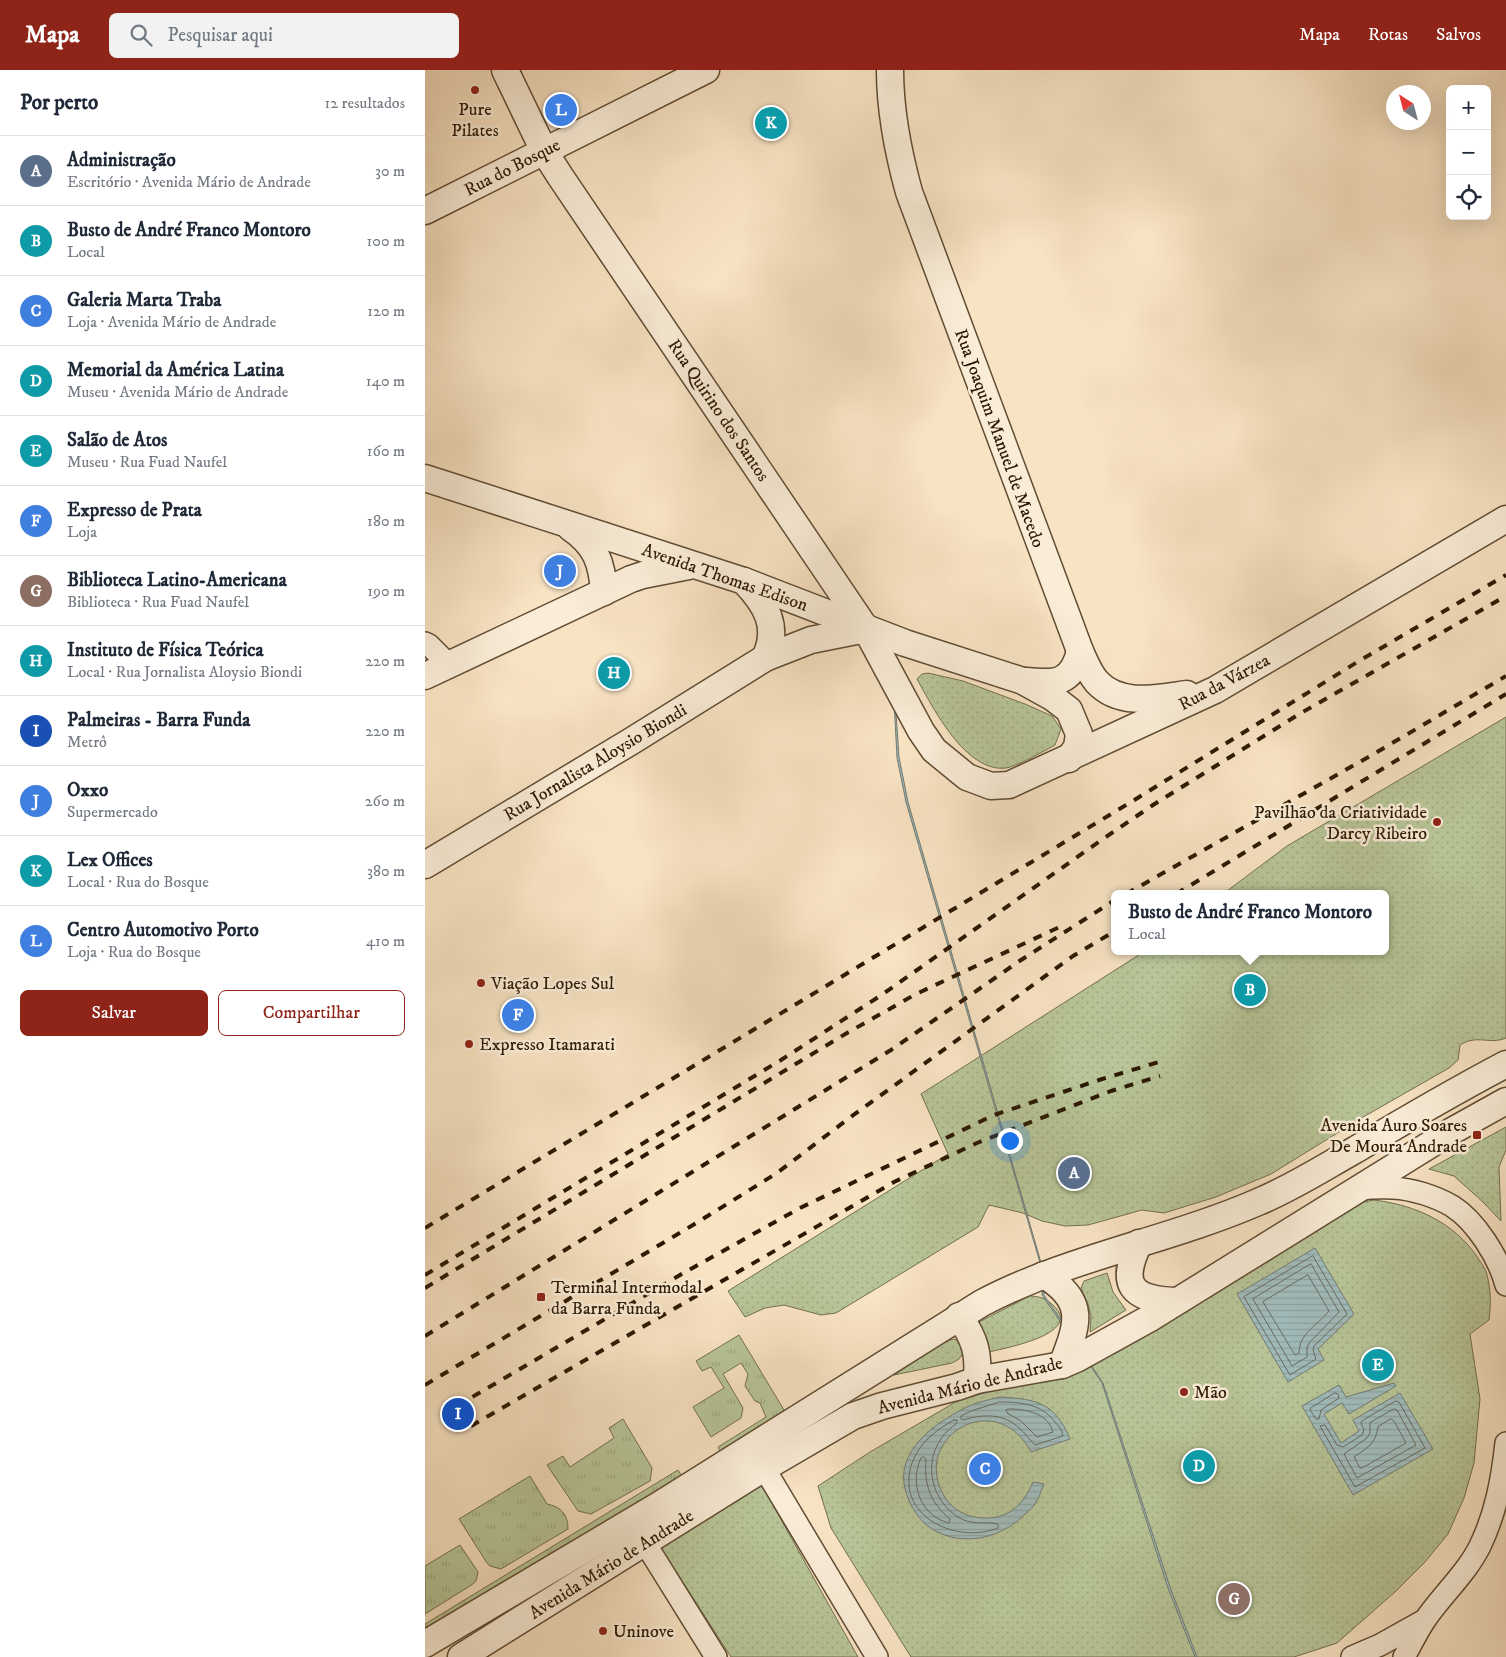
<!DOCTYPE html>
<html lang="pt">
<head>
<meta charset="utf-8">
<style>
	:root { --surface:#fff; --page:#f2f2f3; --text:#1f2937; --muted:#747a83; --line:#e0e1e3; --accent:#8f2418 }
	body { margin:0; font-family:"IM FELL DW Pica",serif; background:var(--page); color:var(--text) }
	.controls { position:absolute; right:15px; top:15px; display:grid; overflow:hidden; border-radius:8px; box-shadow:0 5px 20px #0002 }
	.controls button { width:45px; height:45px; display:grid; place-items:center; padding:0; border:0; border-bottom:1px solid var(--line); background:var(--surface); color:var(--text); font:25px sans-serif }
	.compass { position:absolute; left:961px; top:15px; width:45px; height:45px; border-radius:50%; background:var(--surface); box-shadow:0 5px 20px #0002; rotate:324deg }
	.you { position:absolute; left:584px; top:1070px; width:18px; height:18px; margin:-12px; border:4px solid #fff; border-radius:50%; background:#1a73e8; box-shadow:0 0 0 8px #1a73e833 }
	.badge { display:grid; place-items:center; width:32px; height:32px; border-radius:50%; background:var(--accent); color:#fff; font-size:16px; font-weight:700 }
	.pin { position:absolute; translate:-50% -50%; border:2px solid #fff; box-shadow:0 1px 5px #0006 }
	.popup { position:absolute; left:686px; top:820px; width:278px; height:65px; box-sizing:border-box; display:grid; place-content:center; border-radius:8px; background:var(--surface); filter:drop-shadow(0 1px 4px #0005); font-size:16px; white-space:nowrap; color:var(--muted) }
	.popup b { font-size:19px; color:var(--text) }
	.popup::after { content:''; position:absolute; left:50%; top:100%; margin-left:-10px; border:10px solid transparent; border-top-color:var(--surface) }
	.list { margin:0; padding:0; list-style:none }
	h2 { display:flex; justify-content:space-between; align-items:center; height:65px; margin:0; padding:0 20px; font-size:21px }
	h2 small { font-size:16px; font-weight:400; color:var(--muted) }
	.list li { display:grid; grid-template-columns:32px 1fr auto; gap:15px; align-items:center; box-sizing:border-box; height:70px; padding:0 20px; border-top:1px solid var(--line) }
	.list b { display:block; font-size:19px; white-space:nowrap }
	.list p { margin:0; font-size:16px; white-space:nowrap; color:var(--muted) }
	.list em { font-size:16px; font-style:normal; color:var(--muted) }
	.actions { display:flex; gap:10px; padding:15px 20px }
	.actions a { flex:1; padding:11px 0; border:1px solid var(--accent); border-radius:8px; text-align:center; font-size:18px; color:var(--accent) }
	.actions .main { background:var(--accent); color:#fff }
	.icon { flex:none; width:28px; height:28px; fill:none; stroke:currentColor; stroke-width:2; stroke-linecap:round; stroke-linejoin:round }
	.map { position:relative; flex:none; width:1081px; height:1587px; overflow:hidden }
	header { display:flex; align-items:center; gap:30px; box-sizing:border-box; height:70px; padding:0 25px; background:var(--accent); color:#fff }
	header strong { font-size:24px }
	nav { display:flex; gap:28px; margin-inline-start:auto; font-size:18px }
	.search { width:350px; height:45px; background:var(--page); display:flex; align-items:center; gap:12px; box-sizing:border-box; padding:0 18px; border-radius:8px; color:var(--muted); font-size:19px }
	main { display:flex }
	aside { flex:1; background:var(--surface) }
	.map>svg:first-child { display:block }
	.grass { fill:url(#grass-tufts); stroke:#726f4e }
	.park { fill:url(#park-dots); stroke:#726f4e }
	.water { fill:url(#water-rules); stroke:#737b72 }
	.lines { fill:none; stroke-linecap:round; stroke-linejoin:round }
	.shore { stroke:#676a60; stroke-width:1 }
	.minor-casing { stroke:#604c33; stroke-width:24 }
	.tertiary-casing { stroke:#604c33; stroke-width:29 }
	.minor { stroke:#faedd8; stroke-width:21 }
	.tertiary { stroke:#faedd8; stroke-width:26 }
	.rail { stroke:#2d1903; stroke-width:4; stroke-dasharray:9 9; stroke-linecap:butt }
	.poi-dot { fill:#8f2418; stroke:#faedd8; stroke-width:2 }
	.labels { text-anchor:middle; stroke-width:5; stroke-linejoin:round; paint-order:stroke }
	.poi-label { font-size:18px; fill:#2d1903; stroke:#faedd8; text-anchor:start }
	.street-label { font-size:18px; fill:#2d1903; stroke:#faedd8 }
</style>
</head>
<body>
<header>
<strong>Mapa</strong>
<div class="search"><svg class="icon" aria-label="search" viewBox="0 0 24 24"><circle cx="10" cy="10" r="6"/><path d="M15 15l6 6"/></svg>Pesquisar aqui</div>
<nav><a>Mapa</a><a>Rotas</a><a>Salvos</a></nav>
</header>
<main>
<aside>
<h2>Por perto<small>12 resultados</small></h2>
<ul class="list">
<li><span class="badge" style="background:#5c6f8a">A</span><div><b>Administração</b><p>Escritório · Avenida Mário de Andrade</p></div><em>30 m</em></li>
<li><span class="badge" style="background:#0f9aa8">B</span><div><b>Busto de André Franco Montoro</b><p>Local</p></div><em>100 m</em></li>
<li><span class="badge" style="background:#3f7fe0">C</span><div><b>Galeria Marta Traba</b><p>Loja · Avenida Mário de Andrade</p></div><em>120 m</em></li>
<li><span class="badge" style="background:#0f9aa8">D</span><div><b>Memorial da América Latina</b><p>Museu · Avenida Mário de Andrade</p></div><em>140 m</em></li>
<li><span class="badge" style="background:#0f9aa8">E</span><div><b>Salão de Atos</b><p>Museu · Rua Fuad Naufel</p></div><em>160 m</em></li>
<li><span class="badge" style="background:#3f7fe0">F</span><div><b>Expresso de Prata</b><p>Loja</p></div><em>180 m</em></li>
<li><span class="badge" style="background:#8d6e63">G</span><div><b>Biblioteca Latino-Americana</b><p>Biblioteca · Rua Fuad Naufel</p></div><em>190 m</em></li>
<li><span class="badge" style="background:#0f9aa8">H</span><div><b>Instituto de Física Teórica</b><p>Local · Rua Jornalista Aloysio Biondi</p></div><em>220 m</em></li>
<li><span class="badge" style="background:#1a4fb4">I</span><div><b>Palmeiras - Barra Funda</b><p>Metrô</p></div><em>220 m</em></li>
<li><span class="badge" style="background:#3f7fe0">J</span><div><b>Oxxo</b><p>Supermercado</p></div><em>260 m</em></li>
<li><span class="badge" style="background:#0f9aa8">K</span><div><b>Lex Offices</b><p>Local · Rua do Bosque</p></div><em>380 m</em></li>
<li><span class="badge" style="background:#3f7fe0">L</span><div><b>Centro Automotivo Porto</b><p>Loja · Rua do Bosque</p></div><em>410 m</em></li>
</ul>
<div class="actions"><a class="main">Salvar</a><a>Compartilhar</a></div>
</aside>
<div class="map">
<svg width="1081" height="1587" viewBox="0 0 1081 1587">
	<defs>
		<pattern id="grass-tufts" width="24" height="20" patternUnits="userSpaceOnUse" patternTransform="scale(1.25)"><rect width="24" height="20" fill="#b8c598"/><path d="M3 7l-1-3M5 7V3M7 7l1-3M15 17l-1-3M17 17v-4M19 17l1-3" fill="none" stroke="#9ea981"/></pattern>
		<pattern id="park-dots" width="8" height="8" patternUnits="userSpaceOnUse" patternTransform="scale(1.25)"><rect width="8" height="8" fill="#b8c598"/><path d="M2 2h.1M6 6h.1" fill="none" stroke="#9ea981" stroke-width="1.8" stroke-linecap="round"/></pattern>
		<pattern id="water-rules" width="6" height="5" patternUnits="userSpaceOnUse" patternTransform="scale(1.25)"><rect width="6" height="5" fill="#a1bcbc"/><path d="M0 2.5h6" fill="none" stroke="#8ba1a0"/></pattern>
	</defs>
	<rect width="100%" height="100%" fill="#f8e3c3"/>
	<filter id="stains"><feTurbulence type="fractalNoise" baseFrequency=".004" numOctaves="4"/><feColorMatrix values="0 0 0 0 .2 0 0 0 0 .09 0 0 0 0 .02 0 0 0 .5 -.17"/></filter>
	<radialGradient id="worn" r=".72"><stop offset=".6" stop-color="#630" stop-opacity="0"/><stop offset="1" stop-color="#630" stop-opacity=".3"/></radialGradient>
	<g class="grass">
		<path d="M314,1265L362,1345L297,1385L293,1377L341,1347L335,1333L330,1331L320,1316L323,1304L316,1293L298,1304L318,1338L316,1348L286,1367L268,1337L299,1318L286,1297L277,1301L271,1291Z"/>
		<path d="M198,1349L227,1398L225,1411L166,1444L153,1441L122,1395L138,1386L145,1397L189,1368L184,1358Z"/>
		<path d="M253,1400L258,1408L0,1565V1554Z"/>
		<path d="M105,1406L122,1434C136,1437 143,1444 143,1459L76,1499L65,1496L62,1493L34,1449Z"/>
		<path d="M35,1475L53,1502L51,1511L48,1514L0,1544V1496Z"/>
	</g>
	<g class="park">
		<path d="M503,603L538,611L600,634L627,646L636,659L630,675C619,681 591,697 581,698C541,703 508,638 492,609L497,604Z"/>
		<path d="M1081,647V968C1064,975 1052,964 1035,975L1033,990L1024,998L940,1046L846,1104L791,1127L739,1143L717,1140L663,1155L640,1156L617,1151L598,1143L564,1135L553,1157L411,1243L396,1245L359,1235L340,1238L320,1247L303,1221L523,1084L496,1024L720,881H960V824H798L862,776Z"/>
		<path d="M1081,1057V1080L1074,1097L1076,1151L1058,1132L1029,1106L1004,1099Z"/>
		<path d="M949,1130C990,1135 1029,1152 1053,1188C1056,1193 1061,1199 1062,1205C1066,1220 1066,1234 1064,1250L1045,1264L1055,1329L1049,1393L1039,1428L1023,1464L999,1493L971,1521L912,1573L869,1587H486L406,1458L393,1416L445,1382L534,1330L581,1317L933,1133Z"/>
		<path d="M682,1203L688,1222L701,1240L665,1262L666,1246L663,1234L656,1218L659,1211Z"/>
		<path d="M605,1226C614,1226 622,1229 629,1236C658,1264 580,1278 564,1282L562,1270L556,1258L554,1252Z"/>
		<path d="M529,1269L536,1272L538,1283L534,1289L527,1293L469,1305L521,1271Z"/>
		<path d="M335,1412L433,1587H306L234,1475Z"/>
	</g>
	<g class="water">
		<path d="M347,427L470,629L474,687L483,732L619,1203V1225L678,1313L745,1517L772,1587H770L743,1518L677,1313L617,1225L618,1203L481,732L472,688L469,630Z"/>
		<path d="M890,1178L929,1244L893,1279L899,1290L863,1312L812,1224Z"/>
		<path d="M969,1313L971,1316L924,1344L917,1333L899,1344L916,1373L934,1361L928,1350L975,1323L1008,1379L928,1425L877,1336L914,1315L921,1327Z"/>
		<path d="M575,1327C612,1329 630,1333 645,1369L606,1382C570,1314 482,1370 521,1429C531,1443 547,1449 564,1448C586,1447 600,1432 608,1412L619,1414C616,1420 615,1427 611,1432C609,1436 605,1440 601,1443C578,1468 538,1478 507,1459C494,1451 485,1436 481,1422C468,1382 511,1352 542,1337C552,1332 564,1330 575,1327Z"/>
	</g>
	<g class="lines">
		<g class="shore">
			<path d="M888,1186L922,1244L889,1276L888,1280L891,1289L865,1305L819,1227Z"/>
			<path d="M886,1194L914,1242L884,1273L882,1278V1287L867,1296L828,1229Z"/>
			<path d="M883,1205L904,1241C893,1255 874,1263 874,1283L870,1285L838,1232Z"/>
			<path d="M910,1323L913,1324L914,1328L896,1340L894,1349H891L885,1340L886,1338Z"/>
			<path d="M971,1331L974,1332L1000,1378L930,1417L895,1356L900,1355L912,1375L918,1377L937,1365L939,1360L936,1353L937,1351Z"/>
			<path d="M575,1332C596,1332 617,1334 630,1352C634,1356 637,1360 638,1366L610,1375C605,1370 600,1363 594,1358C579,1343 557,1344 538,1350L536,1349V1346L546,1341Z"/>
			<path d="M584,1339C601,1339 623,1343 628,1362L612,1367L596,1351L582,1343L581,1340Z"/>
			<path d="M969,1339L972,1340L991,1375L932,1408L919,1384L942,1368L945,1363V1353Z"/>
			<path d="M966,1349L969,1351L981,1373L937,1398H935L929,1387C942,1378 951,1374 953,1357Z"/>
			<path d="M529,1350H532V1353C526,1358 520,1362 516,1369C498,1394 507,1431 533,1447C547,1456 559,1451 573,1454V1458C530,1475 469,1445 487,1393C494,1373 511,1360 529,1350Z"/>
			<path d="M499,1387L501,1389C499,1415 505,1432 525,1449L524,1453C495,1446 484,1413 496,1388Z"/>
		</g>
		<defs>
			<g id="minor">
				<path d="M0,573L4,575L24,595"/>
				<path d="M933,1119C944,1118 956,1117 968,1118C987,1119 1010,1126 1027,1136C1051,1151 1074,1188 1081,1215"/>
				<path d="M339,1398L452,1587"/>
				<path d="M220,1473L291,1587"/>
				<path d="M927,1587L955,1575L998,1551"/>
				<path d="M979,1587C986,1575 992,1562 1000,1550C1017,1525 1041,1504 1055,1476C1071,1443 1077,1409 1081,1373"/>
			</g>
			<g id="tertiary">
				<path d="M80,0L119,81L135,106L441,559L496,661L509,680L542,707L566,716L584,715L790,620L1081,449"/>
				<path d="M465,0C465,42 473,82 484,122L655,581C660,592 664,603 672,612C695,637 733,628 762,624"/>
				<path d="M0,141L281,0"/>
				<path d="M0,408L319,511L480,573L598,611L627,627L644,640L654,664L652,677L644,689"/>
				<path d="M146,458C171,475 177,493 179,522"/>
				<path d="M319,511C341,534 355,557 340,588"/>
				<path d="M0,606L206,509L218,505L264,496"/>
				<path d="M601,611C630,614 647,614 655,581"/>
				<path d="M0,795L205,672L340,588L386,570L441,559"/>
				<path d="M714,1173C694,1215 706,1229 750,1231"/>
				<path d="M619,1205C662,1231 653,1254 637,1295"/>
				<path d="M534,1246C550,1269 554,1283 552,1310"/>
				<path d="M0,1574L231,1437L557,1233C644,1187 743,1171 833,1132C867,1118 898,1098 930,1080C980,1050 1030,1021 1081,994"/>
				<path d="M36,1587L339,1398L428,1346L457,1336L532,1317L552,1310L637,1295L651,1289L727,1247L1027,1061L1081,1031"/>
			</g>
		</defs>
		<use href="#minor" class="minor-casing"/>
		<use href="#tertiary" class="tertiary-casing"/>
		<use href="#minor" class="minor"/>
		<use href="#tertiary" class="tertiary"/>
		<g class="rail">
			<path d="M701,824L947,685L1081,606"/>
			<path d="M751,824L1081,624"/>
			<path d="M0,1158L711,729L934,591L1081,505"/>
			<path d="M0,1205L356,990L458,924L675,771L728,735L876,643L1081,526"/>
			<path d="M0,1218L422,963L491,924L641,854"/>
			<path d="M0,1266L466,980L596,890L690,830"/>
			<path d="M0,1315L273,1152L352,1103L423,1049L648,886L690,861"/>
			<path d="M32,1336L255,1205L375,1138L569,1045L674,1010L734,992"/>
			<path d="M46,1356L469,1112L552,1073L686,1021L735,1006"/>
		</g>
	</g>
	<g class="poi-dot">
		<circle cx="50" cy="20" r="5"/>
		<circle cx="1012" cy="752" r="5"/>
		<circle cx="56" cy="913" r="5"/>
		<circle cx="44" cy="974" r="5"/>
		<rect x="1047" y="1060" width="10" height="10" rx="2.5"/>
		<rect x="111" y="1222" width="10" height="10" rx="2.5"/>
		<circle cx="759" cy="1322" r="5"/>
		<circle cx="178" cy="1561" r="5"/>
	</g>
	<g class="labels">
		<g class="poi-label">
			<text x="50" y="45" text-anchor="middle">Pure<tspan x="50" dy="21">Pilates</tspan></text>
			<text x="1002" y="748" text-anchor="end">Pavilhão da Criatividade<tspan x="1002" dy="21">Darcy Ribeiro</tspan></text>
			<text x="66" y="919">Viação Lopes Sul</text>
			<text x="54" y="980">Expresso Itamarati</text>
			<text x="1042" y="1061" text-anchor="end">Avenida Auro Soares<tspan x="1042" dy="21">De Moura Andrade</tspan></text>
			<text x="126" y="1223">Terminal Intermodal<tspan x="126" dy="21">da Barra Funda</tspan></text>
			<text x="769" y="1328">Mão</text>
			<text x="188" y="1567">Uninove</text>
		</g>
		<g class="street-label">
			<text transform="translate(87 97) rotate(-27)" y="6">Rua do Bosque</text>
			<text transform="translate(294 340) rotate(56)" y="6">Rua Quirino dos Santos</text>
			<text transform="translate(575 368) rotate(70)" y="6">Rua Joaquim Manuel de Macedo</text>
			<text transform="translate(300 507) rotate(19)" y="6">Avenida Thomas Edison</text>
			<text transform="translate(799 612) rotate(-28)" y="6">Rua da Várzea</text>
			<text transform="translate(170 692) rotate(-31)" y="6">Rua Jornalista Aloysio Biondi</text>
			<text transform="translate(545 1315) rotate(-14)" y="6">Avenida Mário de Andrade</text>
			<text transform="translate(186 1494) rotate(-32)" y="6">Avenida Mário de Andrade</text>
		</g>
	</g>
	<rect width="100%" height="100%" filter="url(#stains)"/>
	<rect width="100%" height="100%" fill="url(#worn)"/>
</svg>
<div class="controls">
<button>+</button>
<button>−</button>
<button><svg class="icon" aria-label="locate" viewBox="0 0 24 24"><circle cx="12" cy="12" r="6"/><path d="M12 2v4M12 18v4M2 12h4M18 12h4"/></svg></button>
</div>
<svg class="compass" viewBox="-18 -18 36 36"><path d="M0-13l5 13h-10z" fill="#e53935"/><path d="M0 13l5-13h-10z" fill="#747a83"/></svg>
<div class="you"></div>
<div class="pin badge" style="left:649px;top:1103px;background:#5c6f8a">A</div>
<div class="pin badge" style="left:825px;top:920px;background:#0f9aa8">B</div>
<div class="popup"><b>Busto de André Franco Montoro</b>Local</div>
<div class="pin badge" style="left:560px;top:1399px;background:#3f7fe0">C</div>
<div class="pin badge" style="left:774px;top:1396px;background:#0f9aa8">D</div>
<div class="pin badge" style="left:953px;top:1295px;background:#0f9aa8">E</div>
<div class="pin badge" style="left:93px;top:945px;background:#3f7fe0">F</div>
<div class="pin badge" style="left:809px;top:1529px;background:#8d6e63">G</div>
<div class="pin badge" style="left:189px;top:603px;background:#0f9aa8">H</div>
<div class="pin badge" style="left:33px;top:1344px;background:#1a4fb4">I</div>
<div class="pin badge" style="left:135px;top:501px;background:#3f7fe0">J</div>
<div class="pin badge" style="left:346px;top:53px;background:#0f9aa8">K</div>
<div class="pin badge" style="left:136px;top:40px;background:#3f7fe0">L</div>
</div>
</main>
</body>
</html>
